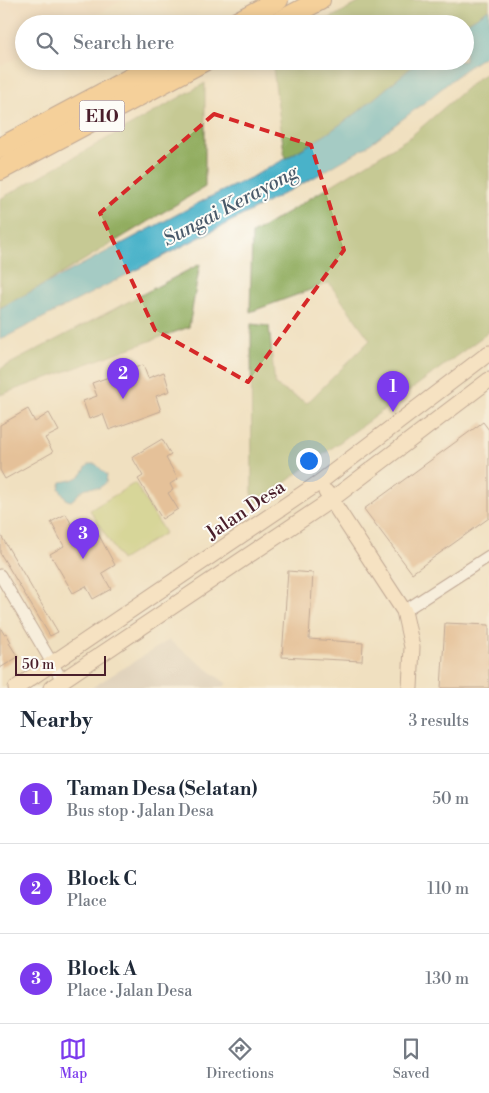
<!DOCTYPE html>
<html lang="en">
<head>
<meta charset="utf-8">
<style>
	:root { --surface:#fff; --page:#f2f2f3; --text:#1f2937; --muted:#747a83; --line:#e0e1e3; --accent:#7c3aed }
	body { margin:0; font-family:"Libre Bodoni",serif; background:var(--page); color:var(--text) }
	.scale { position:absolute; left:15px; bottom:12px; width:91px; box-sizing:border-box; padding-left:5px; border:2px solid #4a1f2b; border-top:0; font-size:14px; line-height:18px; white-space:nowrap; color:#4a1f2b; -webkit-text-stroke:4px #fdfcf7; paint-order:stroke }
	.you { position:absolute; left:308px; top:460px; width:18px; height:18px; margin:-12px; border:4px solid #fff; border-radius:50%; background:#1a73e8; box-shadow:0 0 0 8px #1a73e833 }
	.badge { display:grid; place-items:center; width:32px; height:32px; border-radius:50%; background:var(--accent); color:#fff; font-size:16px; font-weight:700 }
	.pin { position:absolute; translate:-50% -41px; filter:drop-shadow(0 1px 2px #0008) }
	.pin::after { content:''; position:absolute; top:26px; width:18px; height:15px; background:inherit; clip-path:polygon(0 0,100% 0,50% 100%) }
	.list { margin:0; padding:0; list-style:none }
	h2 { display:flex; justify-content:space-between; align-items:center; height:65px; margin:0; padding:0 20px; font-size:21px }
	h2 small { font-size:16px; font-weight:400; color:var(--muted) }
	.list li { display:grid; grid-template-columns:32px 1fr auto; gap:15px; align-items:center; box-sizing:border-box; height:90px; padding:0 20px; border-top:1px solid var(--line) }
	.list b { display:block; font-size:19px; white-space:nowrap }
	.list p { margin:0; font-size:16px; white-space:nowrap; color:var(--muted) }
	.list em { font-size:16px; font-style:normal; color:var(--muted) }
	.icon { flex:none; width:28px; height:28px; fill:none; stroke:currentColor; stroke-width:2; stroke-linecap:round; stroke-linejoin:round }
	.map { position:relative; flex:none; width:489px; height:688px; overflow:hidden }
	.search { position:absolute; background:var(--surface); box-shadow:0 2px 12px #0003; left:15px; right:15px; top:15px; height:55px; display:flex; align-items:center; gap:12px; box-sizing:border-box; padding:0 18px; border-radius:28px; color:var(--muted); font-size:19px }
	.sheet { height:335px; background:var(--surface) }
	nav { display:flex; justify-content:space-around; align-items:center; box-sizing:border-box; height:70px; border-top:1px solid var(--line); background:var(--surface); font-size:14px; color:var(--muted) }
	nav a { display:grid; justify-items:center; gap:2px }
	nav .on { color:var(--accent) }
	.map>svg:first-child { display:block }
	.built { fill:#efd6bc }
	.industrial { fill:#cdc2b9 }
	.green { fill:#b9c96c; stroke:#82744c }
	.forest { fill:#92ad60; stroke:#6e6646 }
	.water { fill:#4ab2c9; stroke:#4a687a }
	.building { fill:#d89c6b }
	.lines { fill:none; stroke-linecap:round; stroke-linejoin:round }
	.street-casing { stroke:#84635f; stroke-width:13 }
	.secondary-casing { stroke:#84635f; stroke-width:17 }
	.highway-casing { stroke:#84635f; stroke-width:22 }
	.street { stroke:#fff; stroke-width:11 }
	.secondary { stroke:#fde5c5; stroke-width:15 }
	.highway { stroke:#fbbd6e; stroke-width:20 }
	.marked { fill:none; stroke:#d62828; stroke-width:4; stroke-dasharray:10 6; stroke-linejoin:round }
	.labels { text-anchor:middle; stroke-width:4; stroke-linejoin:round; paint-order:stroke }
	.shield { fill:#fdfcf7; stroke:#806168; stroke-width:1 }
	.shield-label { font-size:18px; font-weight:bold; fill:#4a1f2b }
	.street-label { font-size:19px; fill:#4a1f2b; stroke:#fdfcf7 }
	.water-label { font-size:20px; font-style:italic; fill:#4a5a6a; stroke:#fdfcf7 }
</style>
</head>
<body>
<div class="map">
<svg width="489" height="688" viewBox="0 0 489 688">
	<rect width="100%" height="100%" fill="#fdfcf7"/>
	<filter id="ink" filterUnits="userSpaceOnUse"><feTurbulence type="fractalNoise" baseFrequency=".02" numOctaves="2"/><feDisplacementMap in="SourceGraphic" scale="10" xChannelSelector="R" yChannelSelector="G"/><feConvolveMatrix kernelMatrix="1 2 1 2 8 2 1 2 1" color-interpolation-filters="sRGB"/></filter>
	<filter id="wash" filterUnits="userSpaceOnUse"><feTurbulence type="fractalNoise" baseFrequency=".0096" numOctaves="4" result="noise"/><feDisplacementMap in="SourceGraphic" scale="20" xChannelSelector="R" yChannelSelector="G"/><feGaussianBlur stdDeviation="1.12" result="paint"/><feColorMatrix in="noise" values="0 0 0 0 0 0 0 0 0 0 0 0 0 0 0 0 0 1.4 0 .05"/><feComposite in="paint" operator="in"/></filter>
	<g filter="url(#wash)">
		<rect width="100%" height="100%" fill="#f0e0c0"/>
		<path class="built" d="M0,0H123L79,24H24V54L0,67Z"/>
		<path class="industrial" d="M169,640L227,684L221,688H91Z"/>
		<path class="green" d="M135,483L165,533L121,560L90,510Z"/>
		<g class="forest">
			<path d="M364,0H489V9L465,24H319Z"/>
			<path d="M272,61H419L358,112L325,135L285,159Z"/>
			<path d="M489,72V332L252,507L251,324L269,326L275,385L307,403L370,340L329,283L250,312L252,234L410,137L478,78Z"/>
			<path d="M205,83V187L38,288L0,308V199Z"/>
			<path d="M200,264L189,327L0,395V369Z"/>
		</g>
		<g class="water">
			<path d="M489,9V53L464,70L429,99L366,147L313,178L247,213L0,340V308L210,197L250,178L285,159L325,135L358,112L419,61H465V24Z"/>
			<path d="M90,464H96L107,475L106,483L99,488C80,486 84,491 71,501L67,500L59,488L61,482C67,481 77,480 82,474C85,470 85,467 90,464Z"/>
		</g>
		<g id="blocks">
			<g class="building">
				<path d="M143,365L148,378L164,372L170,391L156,396L161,411L109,430L103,414L89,419L83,401L97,396L92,383Z"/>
				<path d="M28,409L35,422L49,413L59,431L45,438L53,452L5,479L0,470V425Z"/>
				<path d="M483,422L489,430V518L412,573L364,509Z"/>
				<path d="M162,439L171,455L166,458L178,479L170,484L173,490L168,493L178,509L162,519L138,479L143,476L132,457Z"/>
				<path d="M66,514L74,529L79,526L83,535L95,528L115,565L102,573L111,589L93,599L86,586L73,593L50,554L64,546L51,522Z"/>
				<path d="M0,534L58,632L50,636L0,553Z"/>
				<path d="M288,571L313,573L309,639L363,643L362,661L282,657Z"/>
				<path d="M445,623L489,625V688H441Z"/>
				<path d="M0,627L4,634L6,633L11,642L9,643L18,657L0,668Z"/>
			</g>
		</g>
	</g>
	<g filter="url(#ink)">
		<use href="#blocks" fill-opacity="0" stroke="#84635f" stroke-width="1"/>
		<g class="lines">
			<defs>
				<g id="street">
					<path d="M0,575L62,680"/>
					<path d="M404,611L489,556"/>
				</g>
				<g id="secondary">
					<path d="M326,492L404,611L412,647L410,688"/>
					<path d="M16,688L320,482L489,353"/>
					<path d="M51,688L331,500L489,380"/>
				</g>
				<g id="highway">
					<path d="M233,24L278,0"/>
					<path d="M275,24L320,0"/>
					<path d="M0,148L163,61"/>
					<path d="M0,170L204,61"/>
				</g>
			</defs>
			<use href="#street" class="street-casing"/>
			<use href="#secondary" class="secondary-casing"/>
			<use href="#highway" class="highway-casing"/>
			<use href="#street" class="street"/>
			<use href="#secondary" class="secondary"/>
			<use href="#highway" class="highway"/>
		</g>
	</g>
	<path d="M0 0H489V688H0ZM214,114L311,145L344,250L248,382L155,330L100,213Z" fill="#f0e0c0" fill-opacity=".55" fill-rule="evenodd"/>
	<path class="marked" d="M214,114L311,145L344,250L248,382L155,330L100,213Z"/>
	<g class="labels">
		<rect class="shield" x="79.5" y="100.5" width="45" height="31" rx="4"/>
		<g class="shield-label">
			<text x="102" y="122">E10</text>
		</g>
		<g class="street-label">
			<text transform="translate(245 509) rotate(-34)" y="7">Jalan Desa</text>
		</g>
		<g class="water-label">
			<text transform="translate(230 205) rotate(-28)" y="7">Sungai Kerayong</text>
		</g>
	</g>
</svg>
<div class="scale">50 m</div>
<div class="you"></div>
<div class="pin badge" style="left:393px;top:412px">1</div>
<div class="pin badge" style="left:123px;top:399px">2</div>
<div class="pin badge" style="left:83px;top:559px">3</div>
<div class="search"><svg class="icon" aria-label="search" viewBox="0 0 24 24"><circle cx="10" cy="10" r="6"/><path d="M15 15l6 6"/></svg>Search here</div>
</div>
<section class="sheet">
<h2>Nearby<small>3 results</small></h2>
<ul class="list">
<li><span class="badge">1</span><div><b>Taman Desa (Selatan)</b><p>Bus stop · Jalan Desa</p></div><em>50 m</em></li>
<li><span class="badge">2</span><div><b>Block C</b><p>Place</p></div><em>110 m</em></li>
<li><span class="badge">3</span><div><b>Block A</b><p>Place · Jalan Desa</p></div><em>130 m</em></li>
</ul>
</section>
<nav>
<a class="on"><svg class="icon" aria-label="map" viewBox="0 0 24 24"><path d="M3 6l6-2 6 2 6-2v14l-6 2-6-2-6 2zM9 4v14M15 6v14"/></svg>Map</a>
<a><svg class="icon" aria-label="directions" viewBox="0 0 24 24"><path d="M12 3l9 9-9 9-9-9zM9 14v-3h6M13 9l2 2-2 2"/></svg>Directions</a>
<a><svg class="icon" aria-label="saved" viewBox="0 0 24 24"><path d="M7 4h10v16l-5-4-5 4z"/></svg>Saved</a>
</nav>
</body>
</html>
